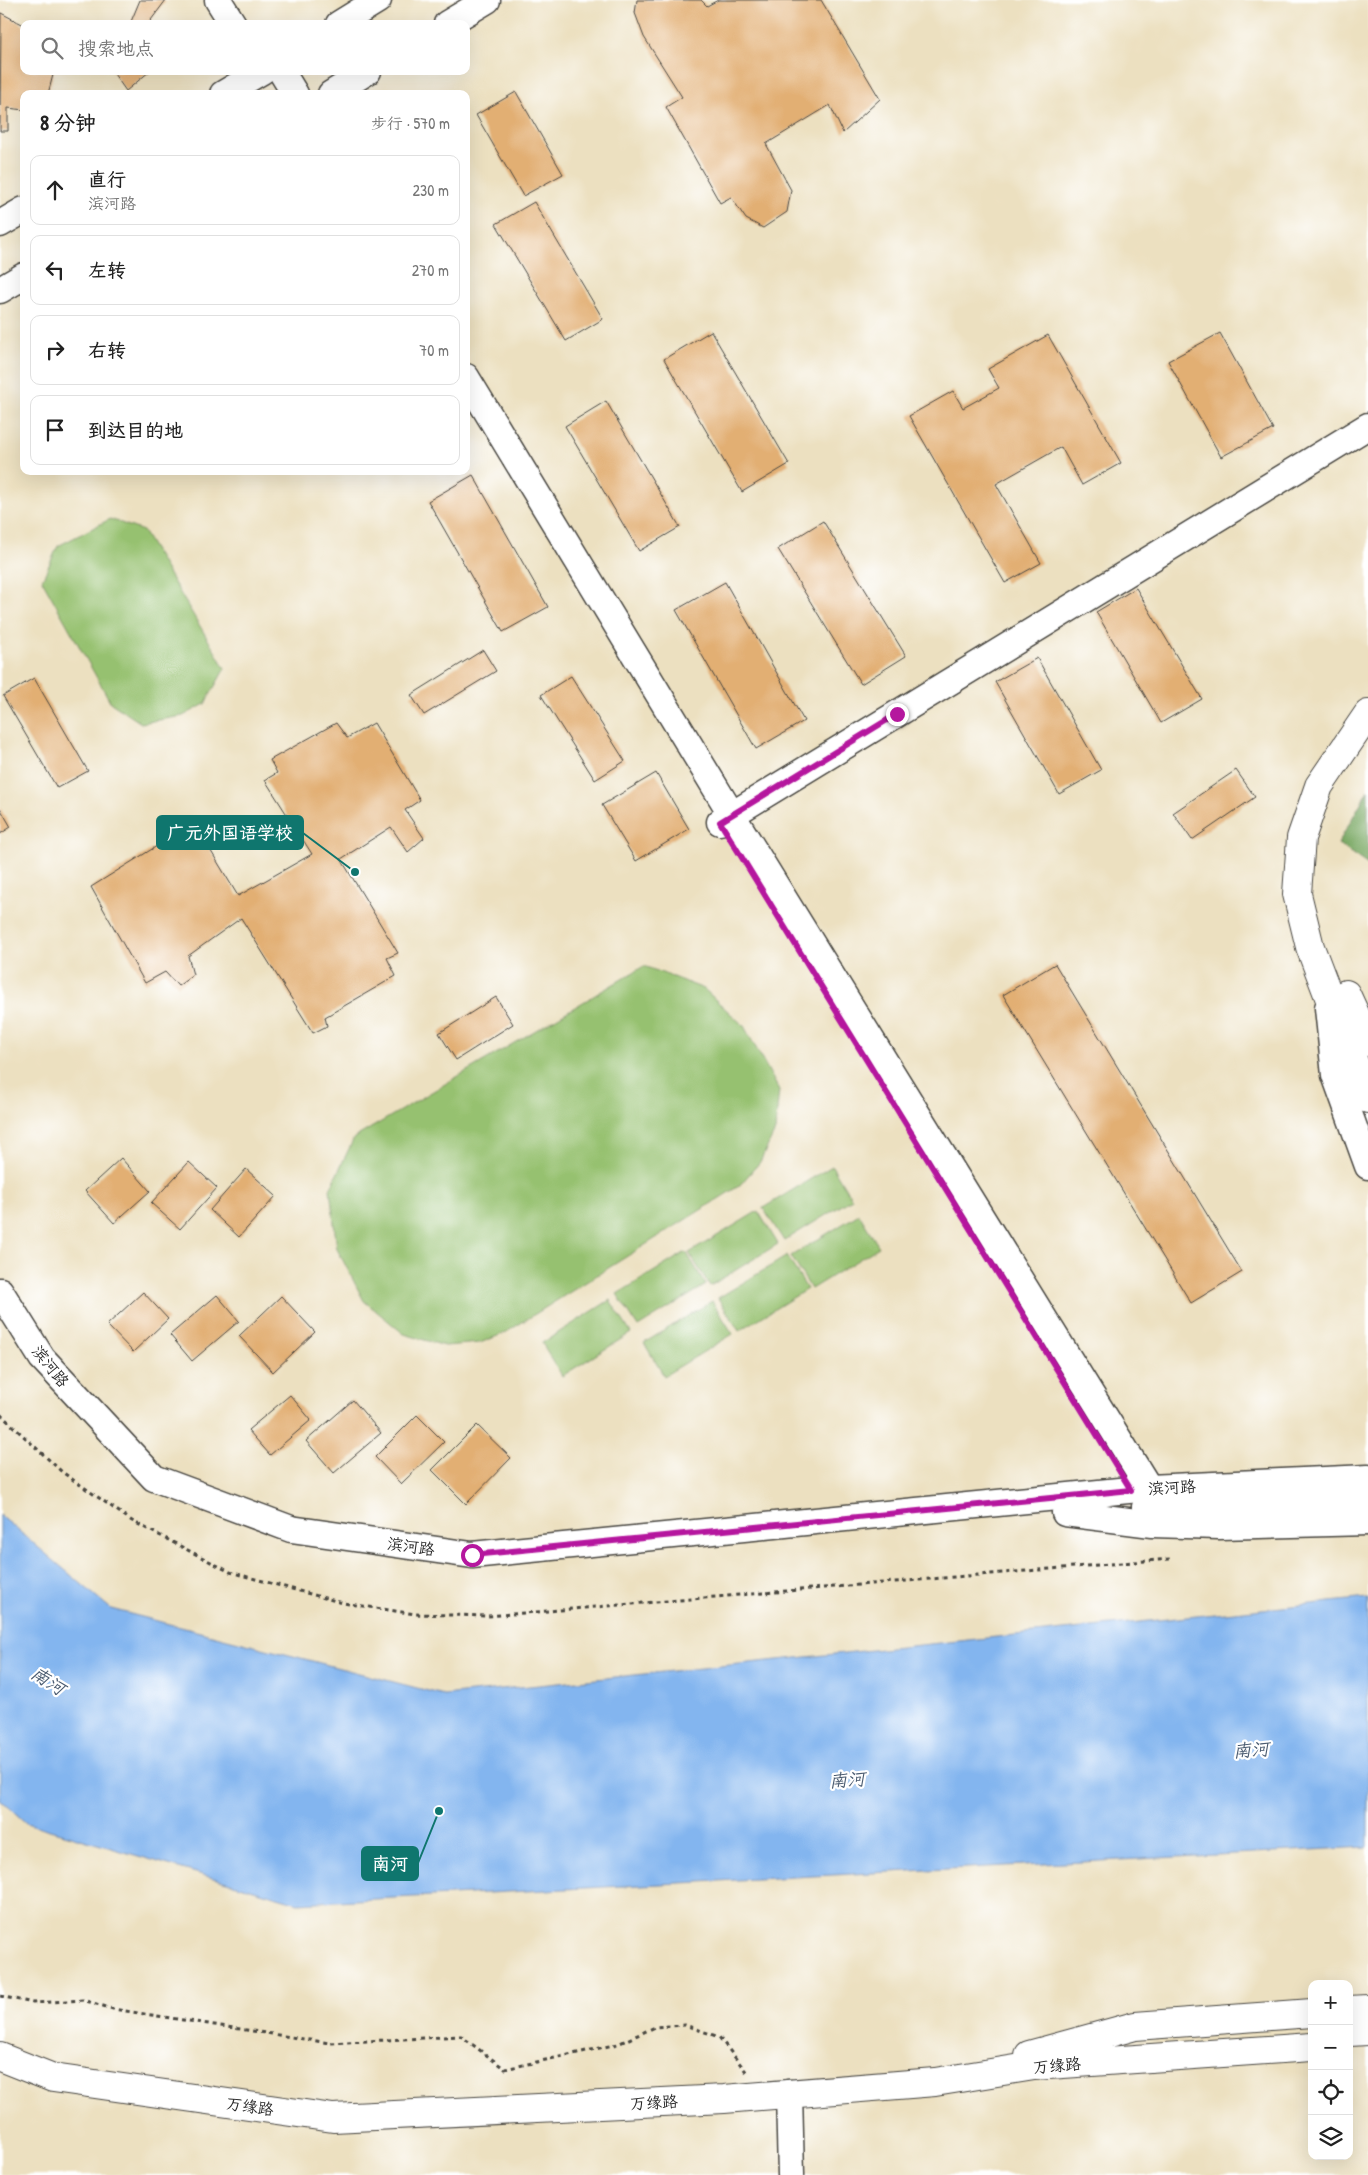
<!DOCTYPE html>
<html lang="zh">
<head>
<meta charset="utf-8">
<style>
	:root { --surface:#fff; --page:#f2f2f2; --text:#222; --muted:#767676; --line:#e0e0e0 }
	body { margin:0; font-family:"Patrick Hand","LXGW WenKai TC",sans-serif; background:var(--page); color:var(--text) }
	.controls { position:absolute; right:15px; bottom:15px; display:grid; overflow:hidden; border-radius:10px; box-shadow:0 5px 20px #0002 }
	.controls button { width:45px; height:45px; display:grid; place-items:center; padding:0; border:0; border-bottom:1px solid var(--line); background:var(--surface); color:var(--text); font:25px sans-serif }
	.stop { position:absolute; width:15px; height:15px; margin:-11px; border:4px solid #b5179e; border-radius:50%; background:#fff }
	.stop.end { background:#b5179e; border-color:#fff; box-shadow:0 1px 5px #0008 }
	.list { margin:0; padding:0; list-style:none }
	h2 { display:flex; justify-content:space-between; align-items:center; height:65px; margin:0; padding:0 20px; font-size:21px }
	h2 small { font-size:16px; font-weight:400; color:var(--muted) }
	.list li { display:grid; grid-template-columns:32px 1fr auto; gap:15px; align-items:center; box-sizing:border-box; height:70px; margin:0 10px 10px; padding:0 10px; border:1px solid var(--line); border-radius:10px }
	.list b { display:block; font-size:19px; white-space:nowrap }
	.list p { margin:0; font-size:16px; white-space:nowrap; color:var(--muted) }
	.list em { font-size:16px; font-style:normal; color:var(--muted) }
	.icon { flex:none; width:28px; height:28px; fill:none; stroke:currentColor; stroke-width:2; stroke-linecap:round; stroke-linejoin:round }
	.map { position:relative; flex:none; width:1368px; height:2175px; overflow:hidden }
	.search { position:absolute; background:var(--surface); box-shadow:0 5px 20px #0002; left:20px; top:20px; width:450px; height:55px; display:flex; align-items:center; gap:12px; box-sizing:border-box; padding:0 18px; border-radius:10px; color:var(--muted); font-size:19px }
	.panel { position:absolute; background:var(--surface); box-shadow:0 5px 20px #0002; left:20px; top:90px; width:450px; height:385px; border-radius:10px }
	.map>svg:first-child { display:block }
	.green { fill:#96c16f; stroke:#60764d }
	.forest { fill:#78a762; stroke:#526946 }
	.water { fill:#83b5ef; stroke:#57708d }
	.building { fill:#e2af73 }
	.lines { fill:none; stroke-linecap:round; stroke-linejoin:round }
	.minor-casing { stroke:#484641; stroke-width:29 }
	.major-casing { stroke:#484641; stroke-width:30 }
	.highway-casing { stroke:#484641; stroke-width:30 }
	.path { stroke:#484641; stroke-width:3; stroke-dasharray:4 4; stroke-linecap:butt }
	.minor { stroke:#fff; stroke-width:26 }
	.major { stroke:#fff; stroke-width:28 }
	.highway { stroke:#fff; stroke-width:28 }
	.route { stroke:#b5179e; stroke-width:6 }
	.labels { text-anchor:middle; stroke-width:4.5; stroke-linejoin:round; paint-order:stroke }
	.street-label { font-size:16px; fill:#2b2b2b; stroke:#fff }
	.water-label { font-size:18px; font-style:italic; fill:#4a5b70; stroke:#fff }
	.leader { fill:none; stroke:#0f766e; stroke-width:2 }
	.callout-dot { fill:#0f766e; stroke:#fff; stroke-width:2 }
	.callout { fill:#0f766e; stroke:#0f766e; stroke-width:2 }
	.callout-label { font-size:18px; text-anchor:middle; font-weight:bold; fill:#fff }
</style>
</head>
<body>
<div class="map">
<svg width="1368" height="2175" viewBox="0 0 1368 2175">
	<rect width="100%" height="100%" fill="#fff"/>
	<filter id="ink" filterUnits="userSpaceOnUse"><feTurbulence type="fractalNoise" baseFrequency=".02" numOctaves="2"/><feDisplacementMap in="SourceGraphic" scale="10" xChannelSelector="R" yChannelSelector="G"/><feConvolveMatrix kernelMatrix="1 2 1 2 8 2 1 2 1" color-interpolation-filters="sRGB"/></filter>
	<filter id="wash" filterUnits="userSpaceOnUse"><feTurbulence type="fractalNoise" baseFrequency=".0096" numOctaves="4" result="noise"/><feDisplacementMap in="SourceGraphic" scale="20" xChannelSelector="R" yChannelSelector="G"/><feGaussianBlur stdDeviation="1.12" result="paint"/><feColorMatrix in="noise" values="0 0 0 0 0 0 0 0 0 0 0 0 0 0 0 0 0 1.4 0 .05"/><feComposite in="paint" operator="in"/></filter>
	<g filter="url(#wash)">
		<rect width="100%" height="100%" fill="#ece0c0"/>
		<g class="green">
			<path d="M110,519L143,531L225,668L205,704L183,716L141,723L111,703L42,580L58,546Z"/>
			<path d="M644,966L704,989L744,1026L779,1090L775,1131L760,1162L739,1186L505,1333L480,1343L445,1346L404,1334L364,1301L337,1249L330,1189L354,1138Z"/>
			<path d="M832,1166L852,1199L784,1241L763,1208Z"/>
			<path d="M758,1211L778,1244L710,1286L689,1253Z"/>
			<path d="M859,1214L879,1247L811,1289L791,1256Z"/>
			<path d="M686,1252L706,1285L638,1327L617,1294Z"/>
			<path d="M787,1256L807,1289L739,1331L718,1298Z"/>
			<path d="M610,1300L631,1333L562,1376L542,1343Z"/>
			<path d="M712,1301L733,1334L664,1376L644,1343Z"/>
		</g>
		<path class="forest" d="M1368,790V865L1338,844Z"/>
		<path class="water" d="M0,1515L111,1609L444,1695L1368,1598V1847L298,1903L26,1823L0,1799Z"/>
		<g id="blocks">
			<g class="building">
				<path d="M140,0H166L148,24H130Z"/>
				<path d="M637,0H701L707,6L718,0H821L880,99L843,133L830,105L766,144L791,190L787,212L763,228L746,219L731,197L720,203L666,107L682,97L644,37L635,13Z"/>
				<path d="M1,13L24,25V71H54L48,94H24V110L8,108V131H0Z"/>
				<path d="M112,71H150L126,91Z"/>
				<path d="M516,92L563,174L523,196L476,115Z"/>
				<path d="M534,202L603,319L566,341L496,224Z"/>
				<path d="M711,331L789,464L742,492L664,359Z"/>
				<path d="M1220,333L1273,429L1221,457L1168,361Z"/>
				<path d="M1048,335L1121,463L1082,485L1061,447L996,484L1041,563L1005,583L909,416L953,391L963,408L999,388L988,369Z"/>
				<path d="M606,401L680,527L639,551L565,426Z"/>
				<path d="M473,475L548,607L503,632L428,501Z"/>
				<path d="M823,521L906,656L861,684L778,549Z"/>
				<path d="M725,582L804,721L756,749L676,610Z"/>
				<path d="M1136,588L1202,699L1161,723L1096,612Z"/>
				<path d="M483,650L496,671L424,715L411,695Z"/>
				<path d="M1037,658L1101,770L1059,794L995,682Z"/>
				<path d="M571,676L625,761L595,780L541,695Z"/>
				<path d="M34,678L88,771L57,788L3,696Z"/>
				<path d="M336,723L347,738L374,723L420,800L405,810L424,838L408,852L391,827L341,859L398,953L387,958L396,976L325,1017L327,1026L313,1033L241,918L188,956L193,975L178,986L165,972L145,983L91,887L194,823L238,896L312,854L265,780L277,773L270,760Z"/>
				<path d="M1236,770L1255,797L1192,840L1173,813Z"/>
				<path d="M656,773L689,829L636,861L602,805Z"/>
				<path d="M0,808L11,827L0,834Z"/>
				<path d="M1055,964L1242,1272L1191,1303L1003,995Z"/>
				<path d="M496,997L513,1024L456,1060L439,1033Z"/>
				<path d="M121,1158L150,1191L114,1223L85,1191Z"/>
				<path d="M189,1162L217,1188L180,1229L151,1203Z"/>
				<path d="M246,1169L276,1196L239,1237L210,1210Z"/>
				<path d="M143,1292L168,1319L133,1352L107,1325Z"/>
				<path d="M217,1295L239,1321L192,1361L170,1335Z"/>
				<path d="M281,1296L315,1332L273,1372L239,1336Z"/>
				<path d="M290,1395L311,1420L270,1455L248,1430Z"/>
				<path d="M353,1400L381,1433L334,1473L306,1441Z"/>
				<path d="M417,1415L444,1442L401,1484L375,1457Z"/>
				<path d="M477,1425L511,1458L466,1504L432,1470Z"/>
			</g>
		</g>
	</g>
	<g filter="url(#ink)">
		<use href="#blocks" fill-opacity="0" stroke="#484641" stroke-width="1"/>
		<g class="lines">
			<defs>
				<g id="minor">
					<path d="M218,0L233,24"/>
					<path d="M339,24L378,0"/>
					<path d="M447,24L487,0"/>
					<path d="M281,71L295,94"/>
					<path d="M223,94L262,71"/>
					<path d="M331,94L368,71"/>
					<path d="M0,224L24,210"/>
					<path d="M0,290L24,276"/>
					<path d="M466,377L732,815L1157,1501"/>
					<path d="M720,822L1368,426"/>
					<path d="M1328,1008L1335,1075L1368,1166"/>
					<path d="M0,1291L42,1358L154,1478L291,1529L472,1555L1149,1488L1368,1478"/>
					<path d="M1145,1507L1368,1499"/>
					<path d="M1065,1513L1152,1524L1219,1526L1368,1522"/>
					<path d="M789,2093L791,2175"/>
				</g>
				<g id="major">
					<path d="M1368,714L1319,786L1301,838L1297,894L1310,947L1368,1099"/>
					<path d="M1346,994L1368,1042"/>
				</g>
				<g id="highway">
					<path d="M1349,2010L1368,2009"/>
					<path d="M1349,2032L1368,2031"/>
					<path d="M1029,2055L1135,2026L1312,2013"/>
					<path d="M0,2057L53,2078L333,2118L724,2099L935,2082L1034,2066L1312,2047"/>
				</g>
			</defs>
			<use href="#minor" class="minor-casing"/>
			<use href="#major" class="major-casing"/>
			<use href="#highway" class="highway-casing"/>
			<g class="path">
				<path d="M0,1414L62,1472L132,1521L230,1572L343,1603L415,1614L488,1616L1170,1559"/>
				<path d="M0,1996L33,2003L83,2000L113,2009L329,2043L461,2036L505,2069L618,2044L655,2027L685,2025L719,2037L748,2074"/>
			</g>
			<use href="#minor" class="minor"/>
			<use href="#major" class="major"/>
			<use href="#highway" class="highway"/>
		</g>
	</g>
	<g class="lines" filter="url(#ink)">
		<path class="route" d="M472,1555L1131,1490L720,822L897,714"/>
	</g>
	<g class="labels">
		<g class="street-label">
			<text transform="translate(51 1366) rotate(51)" y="6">滨河路</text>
			<text transform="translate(1172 1487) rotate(-3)" y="6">滨河路</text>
			<text transform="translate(411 1546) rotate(8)" y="6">滨河路</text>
			<text transform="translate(1057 2065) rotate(-5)" y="6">万缘路</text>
			<text transform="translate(654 2102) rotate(-3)" y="6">万缘路</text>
			<text transform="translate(250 2106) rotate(8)" y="6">万缘路</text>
		</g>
		<g class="water-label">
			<text transform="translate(48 1681) rotate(33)" y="6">南河</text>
			<text transform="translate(1251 1750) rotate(-4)" y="6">南河</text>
			<text transform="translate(847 1780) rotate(-4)" y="6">南河</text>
		</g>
	</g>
	<path class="leader" d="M355 872L303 833M439 1811L418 1863"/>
	<g class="callout-dot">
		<circle cx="355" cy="872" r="5"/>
		<circle cx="439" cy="1811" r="5"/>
	</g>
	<g class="callout">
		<rect x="157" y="816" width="146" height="33" rx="5"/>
		<rect x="362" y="1847" width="56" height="33" rx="5"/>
	</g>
	<g class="callout-label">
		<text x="230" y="839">广元外国语学校</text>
		<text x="390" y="1870">南河</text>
	</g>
</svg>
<div class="controls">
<button>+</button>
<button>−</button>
<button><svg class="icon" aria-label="locate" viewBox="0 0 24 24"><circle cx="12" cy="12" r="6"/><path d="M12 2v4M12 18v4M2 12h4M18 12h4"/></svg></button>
<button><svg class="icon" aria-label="layers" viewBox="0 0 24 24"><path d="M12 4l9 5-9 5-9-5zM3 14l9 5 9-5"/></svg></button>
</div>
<div class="stop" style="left:472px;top:1555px"></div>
<div class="stop end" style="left:897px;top:714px"></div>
<div class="search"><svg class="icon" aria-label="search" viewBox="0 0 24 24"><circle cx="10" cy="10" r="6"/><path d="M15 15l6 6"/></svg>搜索地点</div>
<section class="panel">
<h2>8 分钟<small>步行 · 570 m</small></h2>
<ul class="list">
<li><svg class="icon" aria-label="ahead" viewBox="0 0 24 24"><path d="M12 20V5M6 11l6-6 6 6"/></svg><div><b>直行</b><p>滨河路</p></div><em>230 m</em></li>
<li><svg class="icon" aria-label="left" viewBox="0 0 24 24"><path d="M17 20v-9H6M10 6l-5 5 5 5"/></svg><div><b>左转</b></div><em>270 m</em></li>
<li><svg class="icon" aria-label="right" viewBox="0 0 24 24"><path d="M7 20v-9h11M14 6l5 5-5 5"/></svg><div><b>右转</b></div><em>70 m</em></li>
<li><svg class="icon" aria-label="arrive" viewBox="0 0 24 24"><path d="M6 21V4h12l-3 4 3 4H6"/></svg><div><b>到达目的地</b></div></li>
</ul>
</section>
</div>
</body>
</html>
